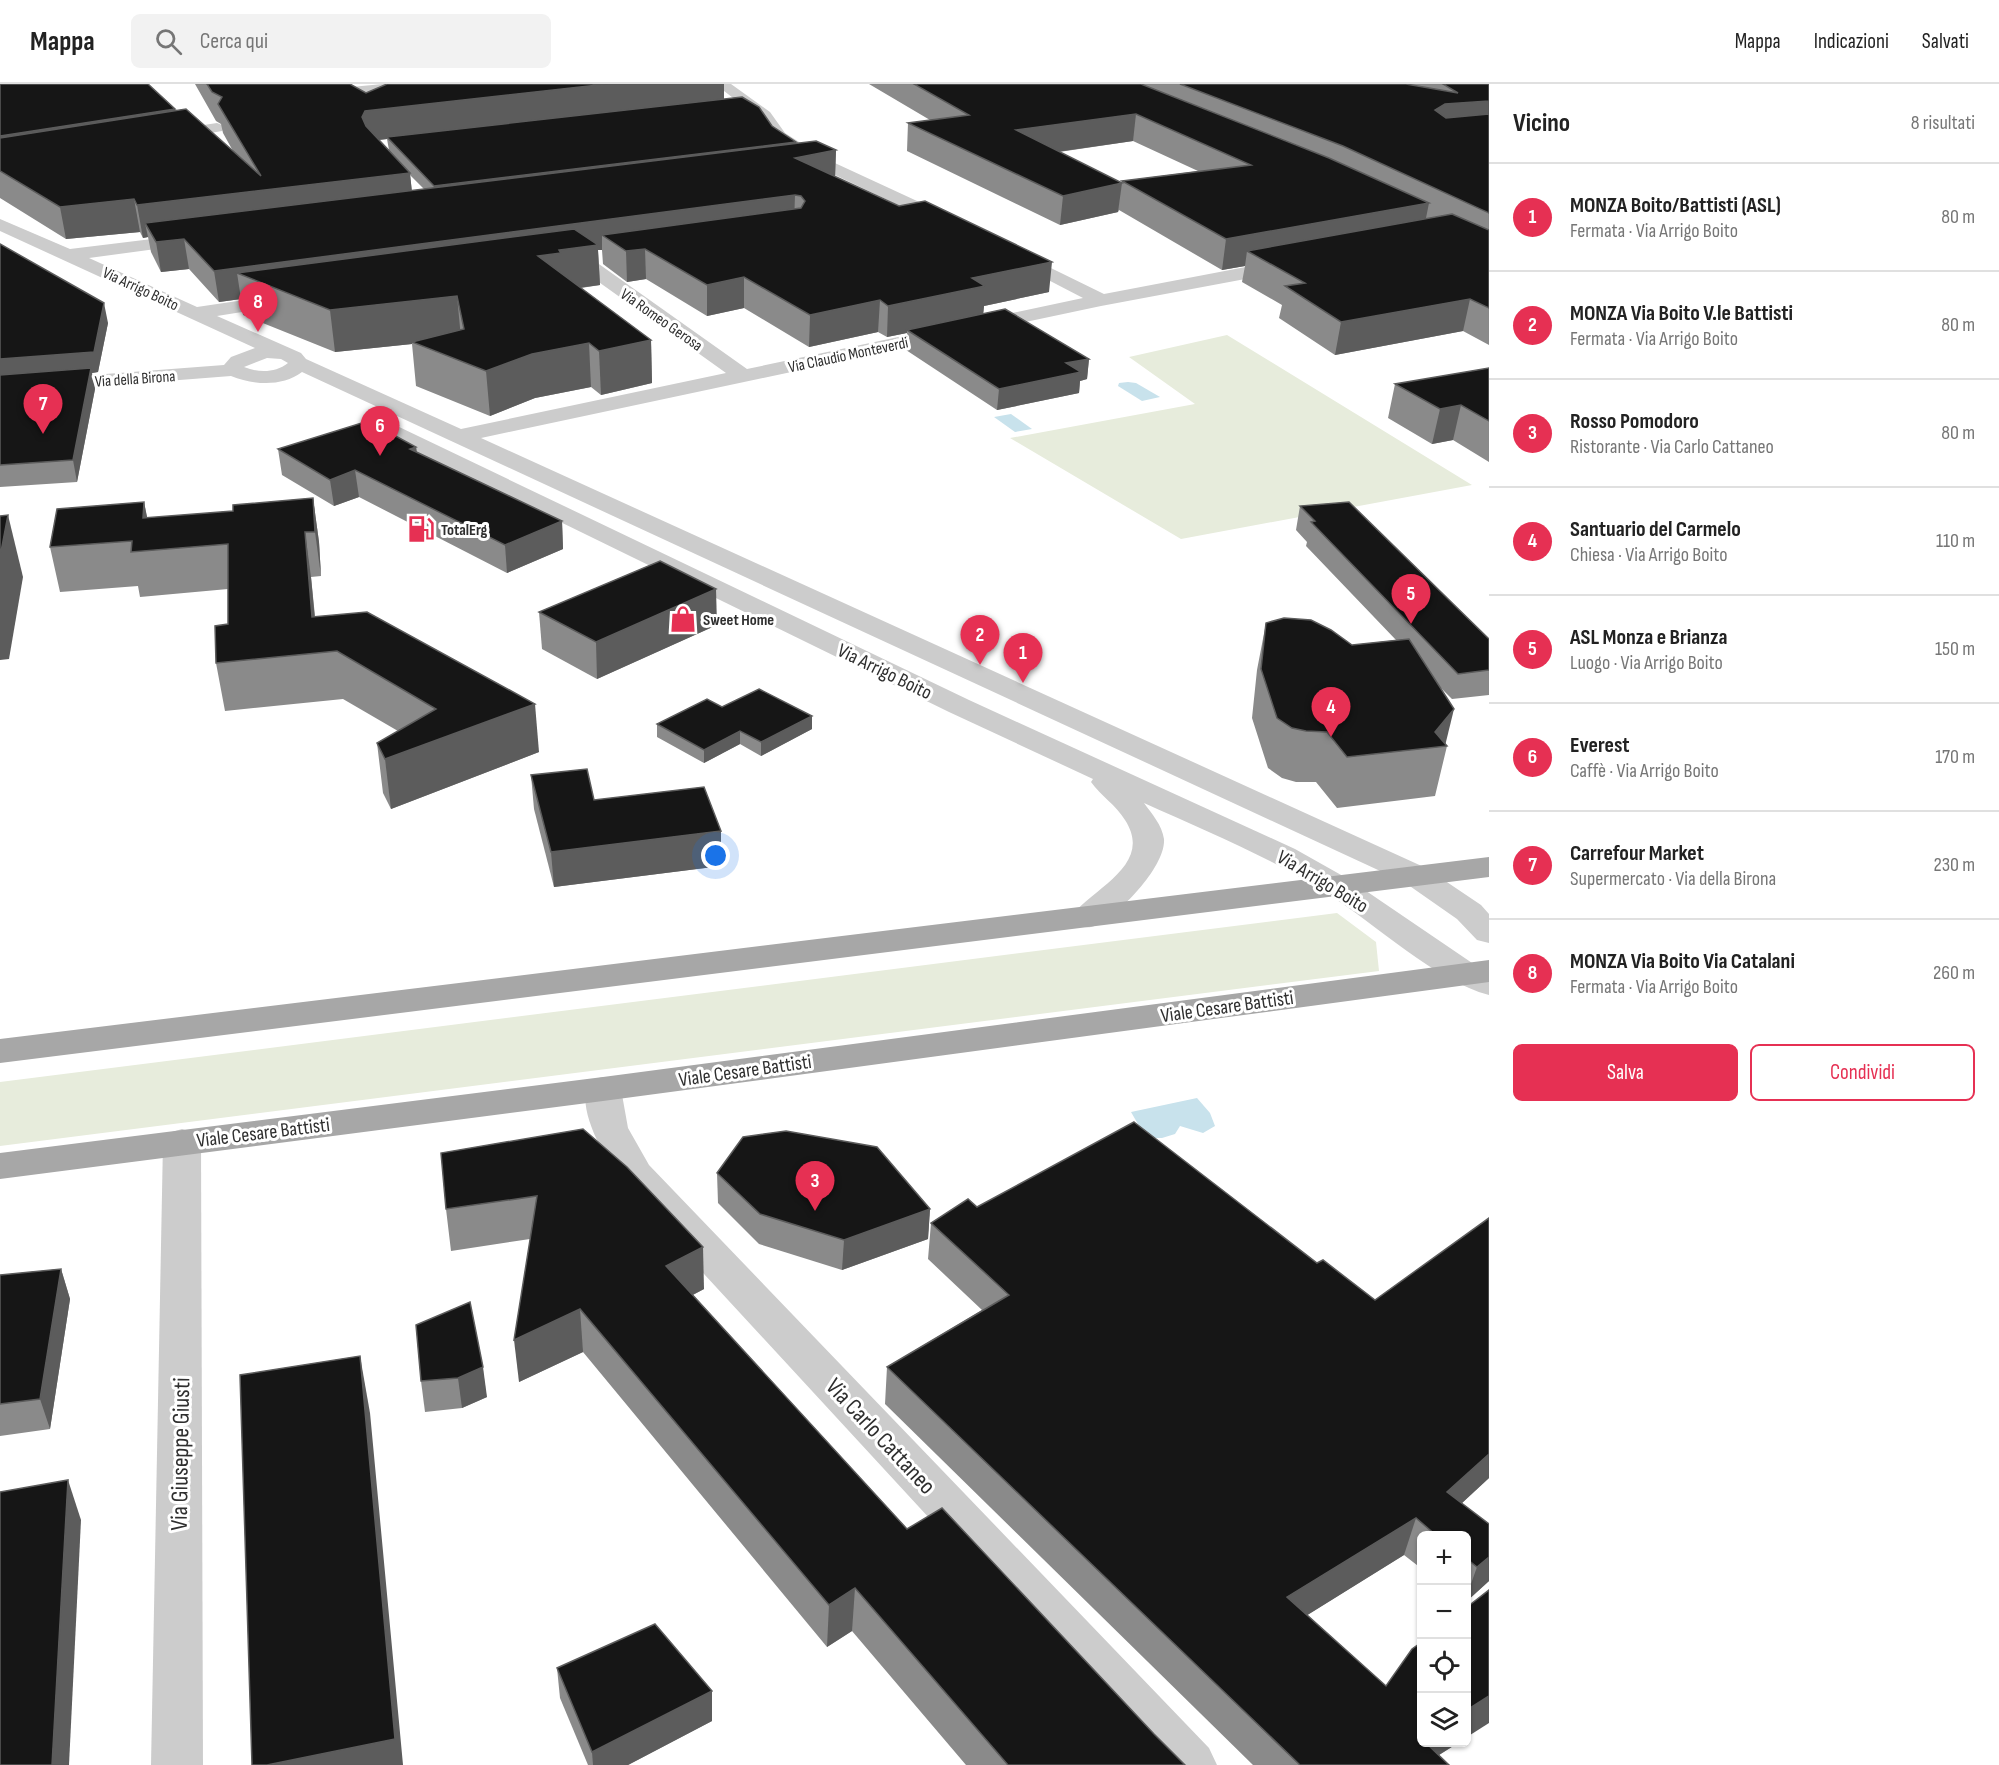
<!DOCTYPE html>
<html lang="it">
<head>
<meta charset="utf-8">
<style>
	:root { --surface:#fff; --page:#f2f2f2; --text:#222; --muted:#767676; --line:#e0e0e0; --accent:#e63053 }
	body { margin:0; font-family:"Sofia Sans Condensed",sans-serif; background:var(--page); color:var(--text) }
	.controls { position:absolute; right:18px; bottom:18px; display:grid; overflow:hidden; border-radius:9px; box-shadow:0 2px 4px #0004 }
	.controls button { width:54px; height:54px; display:grid; place-items:center; padding:0; border:0; border-bottom:2px solid var(--line); background:var(--surface); color:var(--text); font:30px sans-serif }
	.you { position:absolute; left:716px; top:772px; width:21px; height:21px; margin:-15px; border:4px solid #fff; border-radius:50%; background:#1a73e8; box-shadow:0 0 0 9px #1a73e833 }
	.badge { display:grid; place-items:center; width:39px; height:39px; border-radius:50%; background:var(--accent); color:#fff; font-size:20px; font-weight:700 }
	.pin { position:absolute; translate:-50% -50px; filter:drop-shadow(0 2px 3px #0008) }
	.pin::after { content:''; position:absolute; top:32px; width:21px; height:18px; background:inherit; clip-path:polygon(0 0,100% 0,50% 100%) }
	.list { margin:0; padding:0; list-style:none }
	h2 { display:flex; justify-content:space-between; align-items:center; height:78px; margin:0; padding:0 24px; font-size:26px }
	h2 small { font-size:20px; font-weight:400; color:var(--muted) }
	.list li { display:grid; grid-template-columns:39px 1fr auto; gap:18px; align-items:center; box-sizing:border-box; height:108px; padding:0 24px; border-top:2px solid var(--line) }
	.list b { display:block; font-size:22px; white-space:nowrap }
	.list p { margin:0; font-size:20px; white-space:nowrap; color:var(--muted) }
	.list em { font-size:20px; font-style:normal; color:var(--muted) }
	.actions { display:flex; gap:12px; padding:18px 24px }
	.actions a { flex:1; padding:14px 0; border:2px solid var(--accent); border-radius:9px; text-align:center; font-size:21px; color:var(--accent) }
	.actions .main { background:var(--accent); color:#fff }
	.icon { flex:none; width:33px; height:33px; fill:none; stroke:currentColor; stroke-width:2; stroke-linecap:round; stroke-linejoin:round }
	.map { position:relative; flex:none; width:1489px; height:1681px; overflow:hidden }
	header { display:flex; align-items:center; gap:36px; box-sizing:border-box; height:84px; padding:0 30px; background:var(--surface); border-bottom:2px solid var(--line) }
	header strong { font-size:28px }
	nav { display:flex; gap:33px; margin-inline-start:auto; font-size:21px }
	.search { width:420px; height:54px; background:var(--page); display:flex; align-items:center; gap:15px; box-sizing:border-box; padding:0 21px; border-radius:9px; color:var(--muted); font-size:22px }
	main { display:flex }
	aside { flex:1; background:var(--surface) }
	.map>svg:first-child { display:block }
	.green { fill:#e7ecdc }
	.water { fill:#c8e2ec }
	.lines { fill:none; stroke-linecap:round; stroke-linejoin:round }
	.minor { fill:#ccc; fill-rule:evenodd }
	.major { fill:#a7a7a7; fill-rule:evenodd }
	.wall { fill:#8a8a8a; fill-rule:evenodd }
	.shaded-wall { fill:#5c5c5c }
	.building { fill:#161616; stroke:#5c5c5c; stroke-width:1.5 }
	.labels { text-anchor:middle; stroke-width:6; stroke-linejoin:round; paint-order:stroke }
	.far-street-label { font-size:16px; fill:#2f2f2f; stroke:#fff }
	.far-poi-label { font-size:16px; font-weight:bold; fill:#2f2f2f; stroke:#fff; text-anchor:start }
	.street-label { font-size:20px; fill:#2f2f2f; stroke:#fff }
	.near-street-label { font-size:24px; fill:#2f2f2f; stroke:#fff }
</style>
</head>
<body>
<header>
<strong>Mappa</strong>
<div class="search"><svg class="icon" aria-label="search" viewBox="0 0 24 24"><circle cx="10" cy="10" r="6"/><path d="M15 15l6 6"/></svg>Cerca qui</div>
<nav><a>Mappa</a><a>Indicazioni</a><a>Salvati</a></nav>
</header>
<main>
<div class="map">
<svg width="1489" height="1681" viewBox="0 0 1489 1681">
	<rect width="100%" height="100%" fill="#fff"/>
	<g class="green">
		<path d="M1227,251L1472,401L1181,455L1010,354L1195,320L1129,273Z"/>
		<path d="M1337,829L1376,858L1379,887L0,1062V998Z"/>
	</g>
	<g class="water">
		<path d="M1128,298L1136,299L1160,313L1142,317L1118,302L1119,299Z"/>
		<path d="M1011,330L1032,345L1015,348L994,333Z"/>
		<path d="M1197,1014L1210,1029L1215,1042L1203,1049L1180,1042L1175,1050L1162,1054H1146L1131,1028Z"/>
	</g>
	<g class="lines">
		<g class="minor">
			<path d="M383,0H441L434,4L330,13L323,9L330,5Z"/>
			<path d="M715,0H731L770,28L785,49L824,74L956,135L959,139L956,143H944L812,80L773,55L759,34Z"/>
			<path d="M217,39L222,41L225,44L222,47L165,57L157,52L165,47Z"/>
			<path d="M0,135L70,165L193,150L199,151L202,155L199,159L193,160L89,174L197,223L285,210L292,212L295,216L292,220L217,232L301,269L306,275L461,345L726,289L575,181L573,177L575,173H589L747,285L1083,214L1004,173L1001,169L1004,165L1010,164L1104,210L1288,175L1295,177L1297,181L1295,185L1288,187L1101,222L481,354L1426,784L1481,821L1489,830V859L1477,856L1457,835L1404,798L302,288C282,303 254,301 231,292L0,310V298L224,281L231,273L255,264L0,147ZM267,274L281,275L288,279C275,289 259,289 244,283Z"/>
			<path d="M372,330L969,616L1295,765L1350,796L1478,883L1489,887V911C1435,897 1376,840 1328,810C1270,773 1206,747 1144,719C1152,730 1162,741 1164,755C1166,782 1120,830 1097,841C1089,845 1082,843 1074,841L1070,834C1090,805 1155,782 1125,736C1116,721 1101,712 1091,698L1093,695L949,628L364,342L361,337L364,332Z"/>
			<path d="M603,993L616,996L621,1005L628,1044L649,1081L1209,1664L1217,1681H1157L621,1100C607,1075 573,1024 590,996Z"/>
			<path d="M182,1045L195,1049L201,1058L203,1681H151L163,1058L169,1049Z"/>
		</g>
		<g class="major">
			<path d="M1489,773V793L0,979V955Z"/>
			<path d="M1489,876V898L603,1017L0,1095V1069L603,993Z"/>
		</g>
	</g>
	<g class="wall">
		<path d="M0,0L176,26L233,67L223,49L221,40L216,37L195,0H350L366,9L387,0H724V15L772,42L796,58V60L836,66L835,93L1049,208L984,222L983,230L1089,275L1087,295L1080,297L1079,309L997,326L906,266L907,249L887,253L878,248L809,263L744,224L707,232L646,195L627,198L603,180L602,166H598L600,201L581,204L651,256L652,299L601,311L591,303L535,314L490,332L416,302L412,260L335,268L243,231L241,215L219,218L189,185L161,188L151,168L148,153L143,154L140,148L66,155L0,114ZM387,55L389,66L379,56ZM410,91L424,105L412,107Z"/>
		<path d="M869,0H1489V261L1463,247L1335,271L1279,234L1282,221L1242,198L1245,182L1222,186L1119,126L1118,128L1060,141L907,67L908,39L930,36ZM1133,57L1198,87L1122,97V99L1059,68Z"/>
		<path d="M0,160L108,239L98,288L92,289L95,305L77,398L0,403Z"/>
		<path d="M1489,284V378L1453,356L1432,360L1388,334L1395,300Z"/>
		<path d="M416,363L417,368L562,437L563,465L507,489L359,413L334,422L282,391L278,365Z"/>
		<path d="M313,414L319,458L321,492L311,493L315,532L539,668L391,725L383,709L377,659L398,647L343,615L225,627L216,579L228,540V505L140,513L138,502L60,508L50,463L144,418L147,434L233,427Z"/>
		<path d="M1300,422L1489,555V611L1452,615L1438,601L1445,660L1447,662L1435,712L1337,724L1316,698H1296L1282,694L1268,684L1252,634L1257,586L1266,539L1352,561L1396,556L1306,462L1307,458L1296,446Z"/>
		<path d="M539,528L717,541L597,595L542,565Z"/>
		<path d="M722,623L812,645L761,672L740,660L704,679L657,653V640Z"/>
		<path d="M531,691L594,716L721,782L554,803L534,725Z"/>
		<path d="M583,1045L704,1205L693,1211L907,1445L1154,1650L1185,1681H966L852,1547L827,1563L583,1268L519,1298L530,1155L451,1167L446,1125Z"/>
		<path d="M717,1089L930,1125L928,1155L842,1186L759,1160L718,1119Z"/>
		<path d="M977,1123L1317,1179L1375,1216L1489,1134V1394L1462,1419L1489,1497L1467,1517V1452H1422V1485L1404,1471L1307,1531L1422,1659H1458L1439,1671L1449,1681H1253L885,1320L887,1283L982,1226L928,1175L931,1139Z"/>
		<path d="M61,1185L70,1215L50,1345L0,1352V1191Z"/>
		<path d="M416,1241L487,1313L462,1324L425,1328L421,1297Z"/>
		<path d="M557,1584L712,1607V1637L628,1681H588L560,1614Z"/>
	</g>
	<g class="shaded-wall">
		<path d="M607,0H724V15L387,53V55L369,57L362,33L365,27Z"/>
		<path d="M1489,17V43L1440,47L1435,26L1445,20Z"/>
		<path d="M175,25L178,43L0,71V52Z"/>
		<path d="M1136,30L1133,57L1014,74L1016,46Z"/>
		<path d="M796,58V73L436,118L434,102Z"/>
		<path d="M836,66L835,94L795,74Z"/>
		<path d="M410,89L413,120L145,139L148,153L143,154L137,121Z"/>
		<path d="M1122,99L1118,128L1060,141L1063,112Z"/>
		<path d="M795,111L794,140L602,151V166H598L600,201L563,206L237,189L241,215L219,218L214,187Z"/>
		<path d="M134,115L140,148L66,155L60,123Z"/>
		<path d="M1429,119L1423,149L1247,167L1245,182L1222,186L1226,155Z"/>
		<path d="M184,155L189,185L161,188L156,158Z"/>
		<path d="M645,165L646,195L627,198L626,167Z"/>
		<path d="M1052,178L1049,208L984,222L983,233L907,246V249L887,253L888,222L972,194Z"/>
		<path d="M744,193V224L707,232V201Z"/>
		<path d="M457,212L461,254L412,258V260L335,268L330,226Z"/>
		<path d="M1470,215L1463,247L1335,271L1341,238Z"/>
		<path d="M880,216L878,248L809,263L810,231Z"/>
		<path d="M104,219L108,239L98,288L92,289L95,305L77,398L73,376L0,296V275Z"/>
		<path d="M651,256L652,299L601,311L599,267Z"/>
		<path d="M589,259L591,303L535,314L490,332L486,287L532,270Z"/>
		<path d="M1089,275L1087,295L1080,297L1079,309L997,326L999,305L1066,279Z"/>
		<path d="M1461,321L1453,356L1432,360L1440,325Z"/>
		<path d="M416,363L419,389L410,365Z"/>
		<path d="M355,386L359,413L334,422L330,396Z"/>
		<path d="M313,414L319,458L321,492L315,448Z"/>
		<path d="M144,418L153,462L143,434Z"/>
		<path d="M8,431L23,493L9,575L0,576V473Z"/>
		<path d="M562,437L563,465L507,489L505,461Z"/>
		<path d="M305,448L311,493L318,569L312,533Z"/>
		<path d="M716,505L717,541L597,595L596,558Z"/>
		<path d="M535,620L539,668L391,725L385,675Z"/>
		<path d="M1454,625L1445,662L1435,648Z"/>
		<path d="M812,632V645L761,672V658Z"/>
		<path d="M740,647V660L704,679V666Z"/>
		<path d="M721,747V782L554,803L551,768Z"/>
		<path d="M930,1125L928,1155L842,1186L844,1156Z"/>
		<path d="M703,1163L704,1205L667,1224L666,1182Z"/>
		<path d="M61,1185L70,1215L50,1345L40,1315Z"/>
		<path d="M580,1225L583,1268L519,1298L514,1256Z"/>
		<path d="M360,1272L370,1329L403,1681H267Z"/>
		<path d="M483,1283L487,1313L462,1324L458,1294Z"/>
		<path d="M1489,1370V1394L1435,1444L1447,1408Z"/>
		<path d="M68,1396L81,1436L69,1681H52Z"/>
		<path d="M1416,1434L1404,1471L1277,1550L1287,1513Z"/>
		<path d="M1489,1473V1497L1467,1517V1511L1477,1483Z"/>
		<path d="M855,1504L852,1547L827,1563L829,1521Z"/>
		<path d="M712,1607V1637L628,1681H593L592,1668Z"/>
		<path d="M1489,1612V1639L1467,1653V1626Z"/>
		<path d="M1422,1659H1458L1423,1681Z"/>
	</g>
	<g class="building">
		<path d="M0,0H148L175,25L0,52Z"/>
		<path d="M207,0H350L366,9L387,0H607L365,27L362,33L366,42L410,89L137,121L134,115L60,123L0,87V54L186,25L261,92L218,20L222,13L212,8Z"/>
		<path d="M914,0H1141L1329,74L1429,119L1226,155L1122,97L1251,81L1136,30L1016,46L1122,99L1063,112L908,39L969,31Z"/>
		<path d="M1180,0H1406L1458,9L1443,0H1489V17L1445,20L1435,26L1446,34L1489,30V129L1343,62Z"/>
		<path d="M742,13L759,23L772,42L796,58L434,102L387,53Z"/>
		<path d="M816,57L836,66L795,74L899,122L925,117L1052,178L972,194L985,202L888,222L880,216L810,231L744,193L707,201L645,165L626,167L602,151L801,124L805,117L801,112L795,111L214,187L184,155L156,158L145,139Z"/>
		<path d="M1452,130L1489,146V224L1470,215L1341,238L1285,202L1305,199L1247,167Z"/>
		<path d="M574,145L598,161L559,166L561,169L538,172L651,256L599,267L589,259L532,270L486,287L412,258L464,245L457,212L330,226L237,189Z"/>
		<path d="M0,160L104,219L94,268L0,275Z"/>
		<path d="M1005,225L1089,275L1066,279L1081,288L999,305L907,246Z"/>
		<path d="M91,284L73,376L0,381V291Z"/>
		<path d="M1489,284V337L1461,321L1440,325L1395,300Z"/>
		<path d="M368,337L416,363L410,365L562,437L505,461L355,386L330,396L278,365Z"/>
		<path d="M313,414L315,448H305L312,533L367,528L535,620L385,675L377,659L436,625L337,567L216,579L215,542L228,540V460L131,468L132,457L50,463L57,425L144,418L143,434L233,427V421Z"/>
		<path d="M1349,418L1489,555V586L1458,590L1311,438L1315,437L1300,422Z"/>
		<path d="M8,431L0,473V432Z"/>
		<path d="M660,477L716,505L596,558L539,528Z"/>
		<path d="M1284,534L1311,536L1331,546L1352,561L1409,555L1454,625L1435,648L1447,662L1347,673L1327,648L1306,647L1292,644L1277,634L1261,585L1266,539Z"/>
		<path d="M759,605L812,632L761,658L740,647L704,666L657,640L707,615L722,623Z"/>
		<path d="M587,685L594,716L704,703L721,747L551,768L531,691Z"/>
		<path d="M1134,1038L1317,1179L1323,1176L1375,1216L1489,1134V1370L1447,1408L1489,1440V1473L1477,1483L1467,1475V1452H1437L1416,1434L1287,1513L1386,1602L1412,1565L1422,1558V1659H1426L1449,1681H1300L887,1283L1009,1211L931,1139L968,1115L977,1123Z"/>
		<path d="M583,1045L627,1083L703,1163L666,1182L907,1445L942,1424L1154,1650L1185,1681H1008L855,1504L829,1521L580,1225L514,1256L537,1112L446,1125L441,1069Z"/>
		<path d="M786,1047L877,1063L930,1125L844,1156L760,1130L717,1089L743,1053Z"/>
		<path d="M61,1185L40,1315L0,1320V1191Z"/>
		<path d="M470,1218L483,1283L458,1294L421,1297L416,1241Z"/>
		<path d="M360,1272L395,1655L267,1681H252L240,1291Z"/>
		<path d="M68,1396L52,1681H0V1408Z"/>
		<path d="M1489,1506V1612L1467,1626V1523Z"/>
		<path d="M655,1540L712,1607L592,1668L557,1584Z"/>
	</g>
	<defs>
		<symbol id="fuel-bare" viewBox="-9 -9 18 18"><path d="M-5.5-6h7V0h2V4h1.3V-2.5L3-4.5l.8-.8L6-3V5H2.5V1h-1V6h-7ZM-4.2-4.7v3.2H.2V-4.7Z" fill="#e63053" stroke="#fff" stroke-width="2.5" paint-order="stroke"/></symbol>
		<symbol id="shop-bare" viewBox="-9 -9 18 18"><path d="M-5-2.5h2.3a2.7 3.5 0 0 1 5.4 0H5L5.5 6h-11ZM-1.5-2.5h3a1.5 2.3 0 0 0-3 0Z" fill="#e63053" stroke="#fff" stroke-width="2.5" paint-order="stroke"/></symbol>
	</defs>
	<g fill-rule="evenodd">
		<use href="#fuel-bare" x="402" y="426" width="38" height="38"/>
		<use href="#shop-bare" x="664" y="516" width="38" height="38"/>
	</g>
	<g class="labels">
		<g class="far-street-label">
			<text transform="translate(141 204) rotate(25)" y="6">Via Arrigo Boito</text>
			<text transform="translate(662 235) rotate(35)" y="6">Via Romeo Gerosa</text>
			<text transform="translate(848 270) rotate(-12)" y="6">Via Claudio Monteverdi</text>
			<text transform="translate(135 294) rotate(-4)" y="6">Via della Birona</text>
		</g>
		<g class="far-poi-label">
			<text x="441" y="451">TotalErg</text>
			<text x="703" y="541">Sweet Home</text>
		</g>
		<g class="street-label">
			<text transform="translate(885 587) rotate(26)" y="7">Via Arrigo Boito</text>
			<text transform="translate(1323 797) rotate(31)" y="7">Via Arrigo Boito</text>
			<text transform="translate(1227 922) rotate(-8)" y="7">Viale Cesare Battisti</text>
			<text transform="translate(745 986) rotate(-8)" y="7">Viale Cesare Battisti</text>
			<text transform="translate(263 1048) rotate(-7)" y="7">Viale Cesare Battisti</text>
		</g>
		<g class="near-street-label">
			<text transform="translate(881 1352) rotate(47)" y="8">Via Carlo Cattaneo</text>
			<text transform="translate(180 1370) rotate(-89)" y="8">Via Giuseppe Giusti</text>
		</g>
	</g>
</svg>
<div class="controls">
<button>+</button>
<button>−</button>
<button><svg class="icon" aria-label="locate" viewBox="0 0 24 24"><circle cx="12" cy="12" r="6"/><path d="M12 2v4M12 18v4M2 12h4M18 12h4"/></svg></button>
<button><svg class="icon" aria-label="layers" viewBox="0 0 24 24"><path d="M12 4l9 5-9 5-9-5zM3 14l9 5 9-5"/></svg></button>
</div>
<div class="you"></div>
<div class="pin badge" style="left:1023px;top:599px">1</div>
<div class="pin badge" style="left:980px;top:581px">2</div>
<div class="pin badge" style="left:815px;top:1127px">3</div>
<div class="pin badge" style="left:1331px;top:653px">4</div>
<div class="pin badge" style="left:1411px;top:540px">5</div>
<div class="pin badge" style="left:380px;top:372px">6</div>
<div class="pin badge" style="left:43px;top:350px">7</div>
<div class="pin badge" style="left:258px;top:248px">8</div>
</div>
<aside>
<h2>Vicino<small>8 risultati</small></h2>
<ul class="list">
<li><span class="badge">1</span><div><b>MONZA Boito/Battisti (ASL)</b><p>Fermata · Via Arrigo Boito</p></div><em>80 m</em></li>
<li><span class="badge">2</span><div><b>MONZA Via Boito V.le Battisti</b><p>Fermata · Via Arrigo Boito</p></div><em>80 m</em></li>
<li><span class="badge">3</span><div><b>Rosso Pomodoro</b><p>Ristorante · Via Carlo Cattaneo</p></div><em>80 m</em></li>
<li><span class="badge">4</span><div><b>Santuario del Carmelo</b><p>Chiesa · Via Arrigo Boito</p></div><em>110 m</em></li>
<li><span class="badge">5</span><div><b>ASL Monza e Brianza</b><p>Luogo · Via Arrigo Boito</p></div><em>150 m</em></li>
<li><span class="badge">6</span><div><b>Everest</b><p>Caffè · Via Arrigo Boito</p></div><em>170 m</em></li>
<li><span class="badge">7</span><div><b>Carrefour Market</b><p>Supermercato · Via della Birona</p></div><em>230 m</em></li>
<li><span class="badge">8</span><div><b>MONZA Via Boito Via Catalani</b><p>Fermata · Via Arrigo Boito</p></div><em>260 m</em></li>
</ul>
<div class="actions"><a class="main">Salva</a><a>Condividi</a></div>
</aside>
</main>
</body>
</html>
